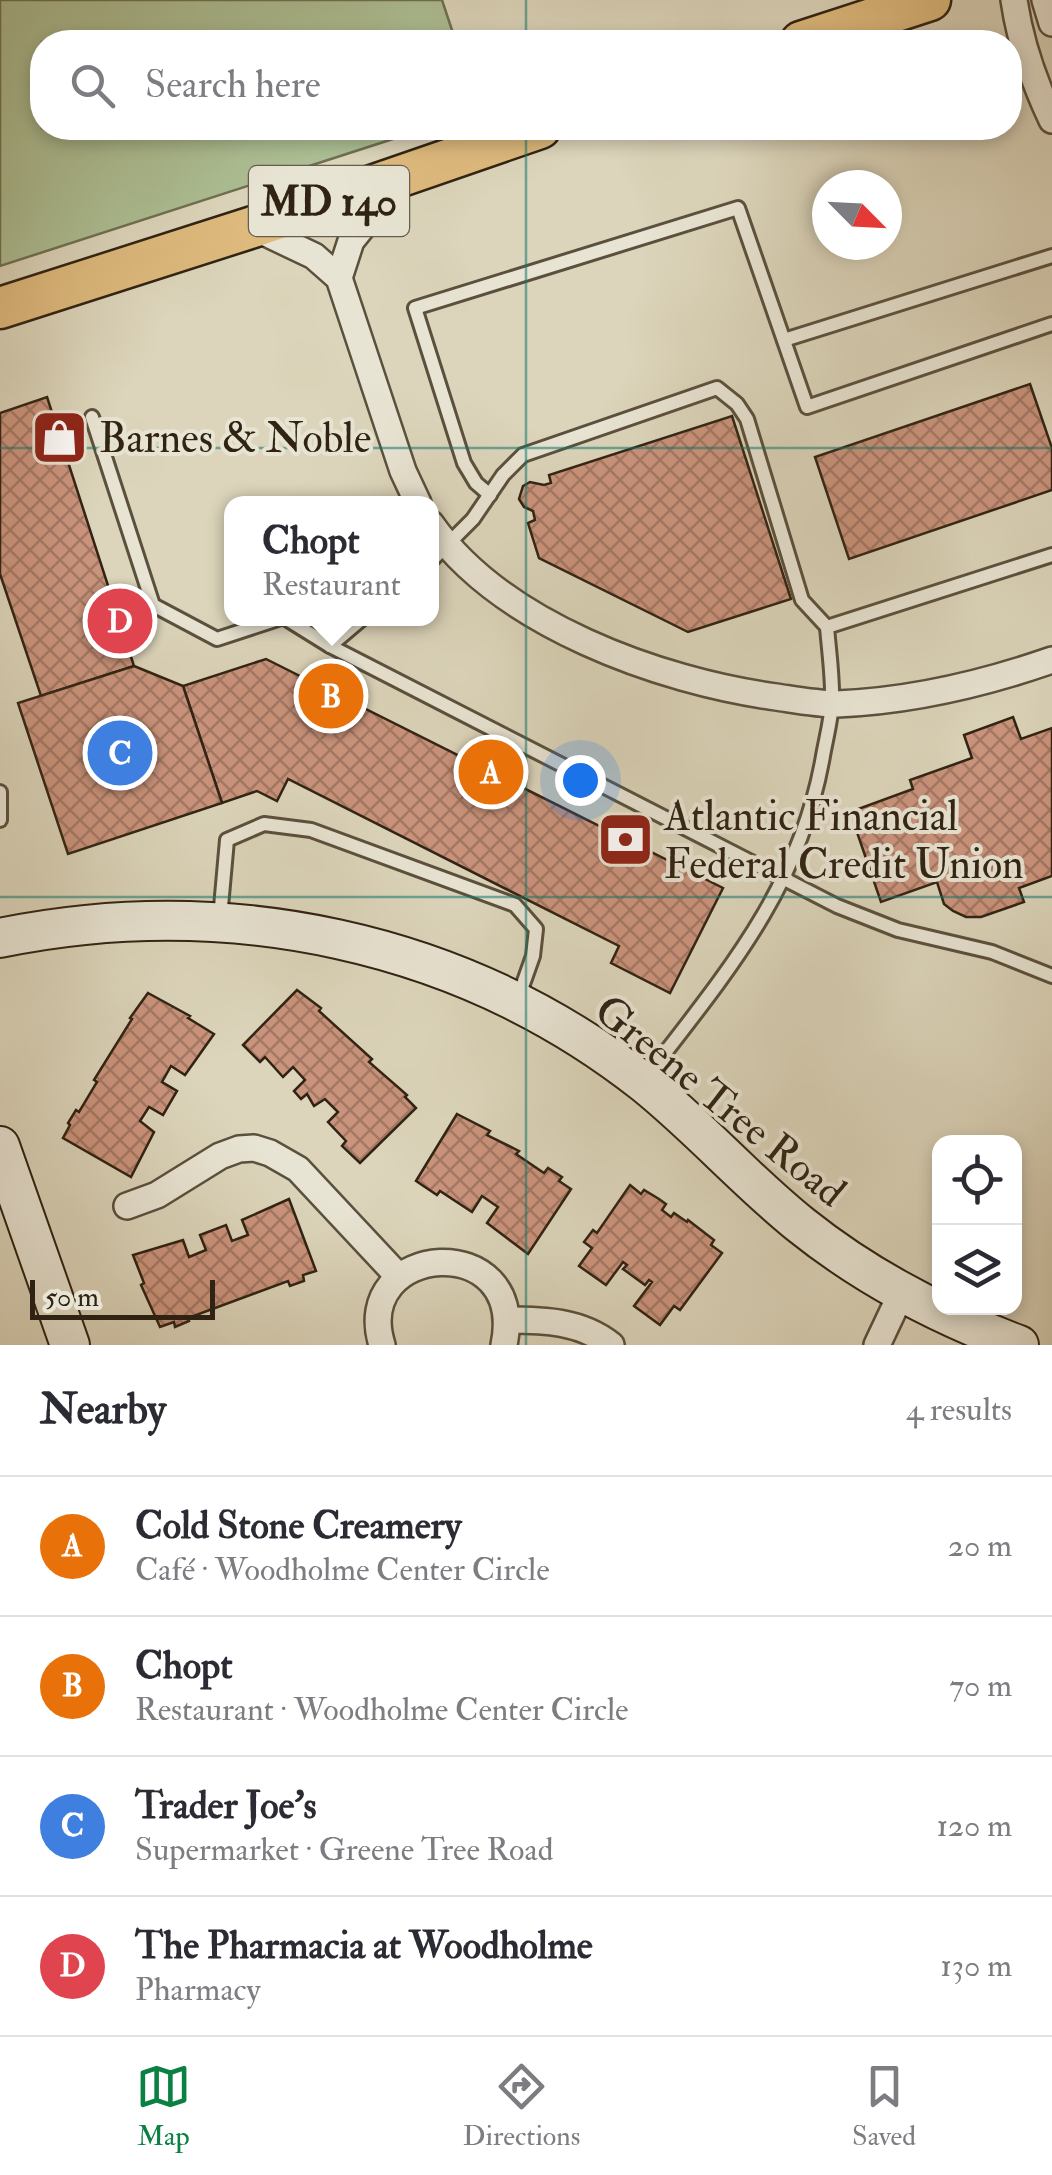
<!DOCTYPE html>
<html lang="en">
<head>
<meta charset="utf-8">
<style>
	:root { --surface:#fff; --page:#f7f7f7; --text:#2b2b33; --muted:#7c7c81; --line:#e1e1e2; --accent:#0b8043 }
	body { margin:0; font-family:"IM FELL Double Pica",serif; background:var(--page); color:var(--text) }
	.controls { position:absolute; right:30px; bottom:30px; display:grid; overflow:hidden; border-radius:20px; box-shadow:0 5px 15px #0003 }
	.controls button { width:90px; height:90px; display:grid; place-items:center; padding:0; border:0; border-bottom:2px solid var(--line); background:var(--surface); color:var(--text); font:50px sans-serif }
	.compass { position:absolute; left:812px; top:170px; width:90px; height:90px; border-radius:50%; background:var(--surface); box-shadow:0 5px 15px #0003; rotate:114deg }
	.scale { position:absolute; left:30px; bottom:25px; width:185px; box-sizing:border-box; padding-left:10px; border:5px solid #302313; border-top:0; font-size:28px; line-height:35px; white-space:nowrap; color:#302313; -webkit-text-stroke:8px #e8e4d3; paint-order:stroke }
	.you { position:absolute; left:580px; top:780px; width:35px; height:35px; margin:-25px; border:8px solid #fff; border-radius:50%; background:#1a73e8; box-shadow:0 0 0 15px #1a73e833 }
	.badge { display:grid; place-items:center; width:65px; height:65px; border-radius:50%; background:var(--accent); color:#fff; font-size:32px; font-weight:700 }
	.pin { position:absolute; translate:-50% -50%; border:5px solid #fff; box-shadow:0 2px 10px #0006 }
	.popup { position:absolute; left:224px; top:496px; width:215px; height:130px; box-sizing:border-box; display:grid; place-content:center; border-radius:20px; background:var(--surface); filter:drop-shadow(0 2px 8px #0005); font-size:32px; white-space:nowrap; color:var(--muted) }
	.popup b { font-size:38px; color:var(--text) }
	.popup::after { content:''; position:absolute; left:50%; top:100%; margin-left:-20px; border:20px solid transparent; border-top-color:var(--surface) }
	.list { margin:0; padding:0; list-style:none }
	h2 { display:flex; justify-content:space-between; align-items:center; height:130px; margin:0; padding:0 40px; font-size:42px }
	h2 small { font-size:32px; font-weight:400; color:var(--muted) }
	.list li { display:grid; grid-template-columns:65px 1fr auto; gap:30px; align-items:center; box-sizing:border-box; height:140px; padding:0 40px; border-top:2px solid var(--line) }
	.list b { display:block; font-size:38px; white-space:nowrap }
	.list p { margin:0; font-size:32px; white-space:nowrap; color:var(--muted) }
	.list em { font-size:32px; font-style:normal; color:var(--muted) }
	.icon { flex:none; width:55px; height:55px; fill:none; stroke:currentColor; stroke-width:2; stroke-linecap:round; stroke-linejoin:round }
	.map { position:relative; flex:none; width:1052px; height:1345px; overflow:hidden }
	.search { position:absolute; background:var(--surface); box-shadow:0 5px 15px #0003; left:30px; right:30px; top:30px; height:110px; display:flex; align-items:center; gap:25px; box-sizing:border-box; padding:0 35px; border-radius:40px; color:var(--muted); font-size:38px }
	.sheet { height:690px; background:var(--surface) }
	nav { display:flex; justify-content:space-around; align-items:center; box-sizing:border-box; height:140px; border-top:2px solid var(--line); background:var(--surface); font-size:28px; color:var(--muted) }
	nav a { display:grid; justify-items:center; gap:5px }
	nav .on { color:var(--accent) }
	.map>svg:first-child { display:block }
	.grass { fill:#acbe93; stroke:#6e7053; stroke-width:2.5 }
	.building { fill:url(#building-cross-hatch); stroke:#302313; stroke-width:2.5 }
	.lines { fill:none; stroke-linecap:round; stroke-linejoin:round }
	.lane-casing { stroke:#5b503d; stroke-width:18 }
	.street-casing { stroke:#5b503d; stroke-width:30 }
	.secondary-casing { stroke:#302313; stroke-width:42 }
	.primary-casing { stroke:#302313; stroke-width:45 }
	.lane { stroke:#e8e4d3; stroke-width:12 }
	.street { stroke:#e8e4d3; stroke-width:25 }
	.secondary { stroke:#e8e4d3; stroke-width:38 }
	.primary { stroke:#deba7e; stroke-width:40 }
	.grid { fill:none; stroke:#0f766e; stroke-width:2.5; stroke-opacity:0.55 }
	.labels { text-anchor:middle; stroke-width:8; stroke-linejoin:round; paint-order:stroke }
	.shield { fill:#e8e4d3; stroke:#675d4d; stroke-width:2.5 }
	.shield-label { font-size:40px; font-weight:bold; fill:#302313 }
	.poi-label { font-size:42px; fill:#302313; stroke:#e8e4d3; text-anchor:start }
	.street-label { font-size:42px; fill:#302313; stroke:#e8e4d3 }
</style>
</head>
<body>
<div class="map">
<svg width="1052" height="1345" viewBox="0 0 1052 1345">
	<defs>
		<pattern id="building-cross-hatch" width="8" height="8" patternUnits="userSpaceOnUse" patternTransform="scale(2.5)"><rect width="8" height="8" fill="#cb947d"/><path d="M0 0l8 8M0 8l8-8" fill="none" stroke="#a57865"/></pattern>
	</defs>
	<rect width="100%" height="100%" fill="#dcd5bb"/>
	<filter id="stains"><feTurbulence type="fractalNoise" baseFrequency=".002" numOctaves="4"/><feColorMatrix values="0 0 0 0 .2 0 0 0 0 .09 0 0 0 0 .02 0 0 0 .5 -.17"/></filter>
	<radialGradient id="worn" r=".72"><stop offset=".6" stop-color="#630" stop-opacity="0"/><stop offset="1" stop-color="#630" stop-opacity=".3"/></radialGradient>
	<path class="grass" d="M0,0H442L456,42H42V128H427L0,266Z"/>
	<g class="building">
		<path d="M1030,384L1052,448V490L849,559L815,457Z"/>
		<path d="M47,397L134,666L41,696L0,574V413Z"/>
		<path d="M732,416L791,599L688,632L539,558L528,523L535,520L533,511L524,507L519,499L523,486L530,482L544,485L551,483L549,475Z"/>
		<path d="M266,659L723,888L670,993L611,963L619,946L288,779L277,801L257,791L222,803L183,686Z"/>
		<path d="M134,666L183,686L222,803L68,854L18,703Z"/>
		<path d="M1013,717L1021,739L1052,728V876L1019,888L1024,902L981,917H966L953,911L944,904L937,882L881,902L850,812L913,789L910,780L972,758L964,735Z"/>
		<path d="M297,990L321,1008L319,1011L372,1059L369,1062L407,1095L405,1097L416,1108L360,1163L342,1146L346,1141L328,1122L338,1112L325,1099L314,1106L307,1094L301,1099L294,1091L305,1080L293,1067L283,1077L265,1057L260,1062L243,1045Z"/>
		<path d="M148,993L190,1016L188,1018L214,1034L185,1075L171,1066L162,1082L177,1091L163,1115L149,1107L140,1121L154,1132L131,1177L63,1138L70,1125L68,1123L76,1110L79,1112L97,1082L94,1080L132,1019L130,1018Z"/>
		<path d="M457,1114L490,1131L487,1135L519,1151L516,1154L544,1173L548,1168L562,1177L559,1181L571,1189L528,1254L487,1223L498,1207L482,1196L472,1212L440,1191L437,1195L416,1181Z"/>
		<path d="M630,1185L641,1194L644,1190L659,1199L666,1204L662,1210L671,1217L674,1213L687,1222L688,1220L714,1240L711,1245L722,1253L680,1310L674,1306L660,1325L634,1306L652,1282L649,1280L645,1285L623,1269L627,1265L623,1262L606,1285L579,1266L592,1248L584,1242L593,1230L597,1233Z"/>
		<path d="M289,1199L316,1271L303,1275L304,1281L290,1286L288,1281L188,1318L189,1321L175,1327L174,1322L160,1327L141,1285L144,1283L133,1255L183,1240L189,1257L206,1250L200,1235L226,1225L232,1241L248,1235L242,1220Z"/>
	</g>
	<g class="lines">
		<defs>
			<g id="lane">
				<path d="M784,340L1052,256"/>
				<path d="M92,417L153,605L217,639L281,618"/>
				<path d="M490,495L476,483L464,463L415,308L738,208L807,407L1052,324"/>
				<path d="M431,561L473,519L503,475L523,455L717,388L737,404L747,419L802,600L827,627"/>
				<path d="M285,618L330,646L837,906L898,930L992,952L1052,976"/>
				<path d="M330,646L363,618"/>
				<path d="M0,792V820"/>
				<path d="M220,918L227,840L264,824L311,830L515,905L536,929L533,956L517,1001"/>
				<path d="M644,1080C724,976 800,889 823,756C826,739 831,720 832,703C833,678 829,652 827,627L1052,555"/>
			</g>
			<g id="street">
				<path d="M1014,0C1020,41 1034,82 1052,120"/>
				<path d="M1045,0L1052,23"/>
				<path d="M253,227L314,256L339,278L403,471L418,503"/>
				<path d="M339,278L351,241L402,178"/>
				<path d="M431,524C501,624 659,681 776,697C796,700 817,704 837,704C910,701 983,684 1052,660"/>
				<path d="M127,1206L157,1195L220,1156L239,1149L254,1148L270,1153L298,1169L399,1277"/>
				<path d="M507,1320C544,1320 581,1321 611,1345"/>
				<path d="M382,1345C350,1242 528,1228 504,1345"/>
				<path d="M877,1345L902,1292"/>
			</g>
			<g id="secondary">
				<path d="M0,938C226,892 461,939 644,1083C699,1127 746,1181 801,1225C867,1278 941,1316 1019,1345"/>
				<path d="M0,1146L70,1345"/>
			</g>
			<g id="primary">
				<path d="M801,42L930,0"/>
				<path d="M0,308L253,227L540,128"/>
			</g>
		</defs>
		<use href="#lane" class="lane-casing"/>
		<use href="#street" class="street-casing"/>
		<use href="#secondary" class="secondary-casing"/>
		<use href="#primary" class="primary-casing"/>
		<use href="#lane" class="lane"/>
		<use href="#street" class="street"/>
		<use href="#secondary" class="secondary"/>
		<use href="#primary" class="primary"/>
	</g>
	<path class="grid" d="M526,0V42M526,128V1345M0,448H1052M0,897H1052"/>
	<defs>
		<symbol id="shop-square" viewBox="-11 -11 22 22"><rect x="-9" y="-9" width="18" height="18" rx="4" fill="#8f2418" stroke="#e8e4d3"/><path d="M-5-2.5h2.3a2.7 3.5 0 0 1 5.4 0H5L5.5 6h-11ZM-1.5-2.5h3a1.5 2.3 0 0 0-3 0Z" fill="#fff"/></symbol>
		<symbol id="bank-square" viewBox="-11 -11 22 22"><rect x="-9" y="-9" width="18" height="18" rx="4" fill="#8f2418" stroke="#e8e4d3"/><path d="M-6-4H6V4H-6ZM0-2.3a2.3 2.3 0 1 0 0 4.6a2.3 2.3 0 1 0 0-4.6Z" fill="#fff"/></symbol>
	</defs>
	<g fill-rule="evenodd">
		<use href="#shop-square" x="28" y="406" width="63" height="63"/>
		<use href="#bank-square" x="594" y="808" width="63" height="63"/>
	</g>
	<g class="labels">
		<rect class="shield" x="249" y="166" width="160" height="70" rx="8"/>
		<g class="shield-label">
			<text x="329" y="215">MD 140</text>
		</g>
		<g class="poi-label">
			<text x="99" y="452">Barnes &amp; Noble</text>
			<text x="664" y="830">Atlantic Financial<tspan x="664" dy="48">Federal Credit Union</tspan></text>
		</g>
		<g class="street-label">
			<text transform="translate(721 1100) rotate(39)" y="15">Greene Tree Road</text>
		</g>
	</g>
	<rect width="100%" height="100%" filter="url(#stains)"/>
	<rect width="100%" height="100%" fill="url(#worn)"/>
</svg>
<div class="controls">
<button><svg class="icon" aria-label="locate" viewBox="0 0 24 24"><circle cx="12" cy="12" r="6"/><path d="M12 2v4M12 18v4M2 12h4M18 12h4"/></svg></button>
<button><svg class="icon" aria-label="layers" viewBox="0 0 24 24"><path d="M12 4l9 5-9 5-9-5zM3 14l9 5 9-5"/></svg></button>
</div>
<svg class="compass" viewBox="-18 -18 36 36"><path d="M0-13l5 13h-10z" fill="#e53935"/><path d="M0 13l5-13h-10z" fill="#7c7c81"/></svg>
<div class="scale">50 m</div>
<div class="you"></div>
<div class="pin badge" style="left:491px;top:772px;background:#e8710a">A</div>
<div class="pin badge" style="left:331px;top:696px;background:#e8710a">B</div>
<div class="popup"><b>Chopt</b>Restaurant</div>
<div class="pin badge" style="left:120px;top:753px;background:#3f7fe0">C</div>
<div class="pin badge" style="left:120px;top:621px;background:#e0444e">D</div>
<div class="search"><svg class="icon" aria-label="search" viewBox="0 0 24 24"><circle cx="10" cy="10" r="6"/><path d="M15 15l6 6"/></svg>Search here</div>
</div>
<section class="sheet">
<h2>Nearby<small>4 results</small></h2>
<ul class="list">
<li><span class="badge" style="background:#e8710a">A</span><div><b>Cold Stone Creamery</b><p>Café · Woodholme Center Circle</p></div><em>20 m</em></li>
<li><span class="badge" style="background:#e8710a">B</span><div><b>Chopt</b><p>Restaurant · Woodholme Center Circle</p></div><em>70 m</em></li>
<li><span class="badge" style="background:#3f7fe0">C</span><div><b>Trader Joe's</b><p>Supermarket · Greene Tree Road</p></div><em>120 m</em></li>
<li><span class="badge" style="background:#e0444e">D</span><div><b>The Pharmacia at Woodholme</b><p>Pharmacy</p></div><em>130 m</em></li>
</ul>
</section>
<nav>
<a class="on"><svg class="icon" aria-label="map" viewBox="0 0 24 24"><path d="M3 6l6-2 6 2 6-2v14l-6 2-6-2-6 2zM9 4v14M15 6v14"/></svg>Map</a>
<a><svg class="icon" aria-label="directions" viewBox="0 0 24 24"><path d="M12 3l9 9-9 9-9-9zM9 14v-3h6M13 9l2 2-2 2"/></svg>Directions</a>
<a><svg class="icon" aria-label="saved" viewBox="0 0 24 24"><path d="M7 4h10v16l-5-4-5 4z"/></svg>Saved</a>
</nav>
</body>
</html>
